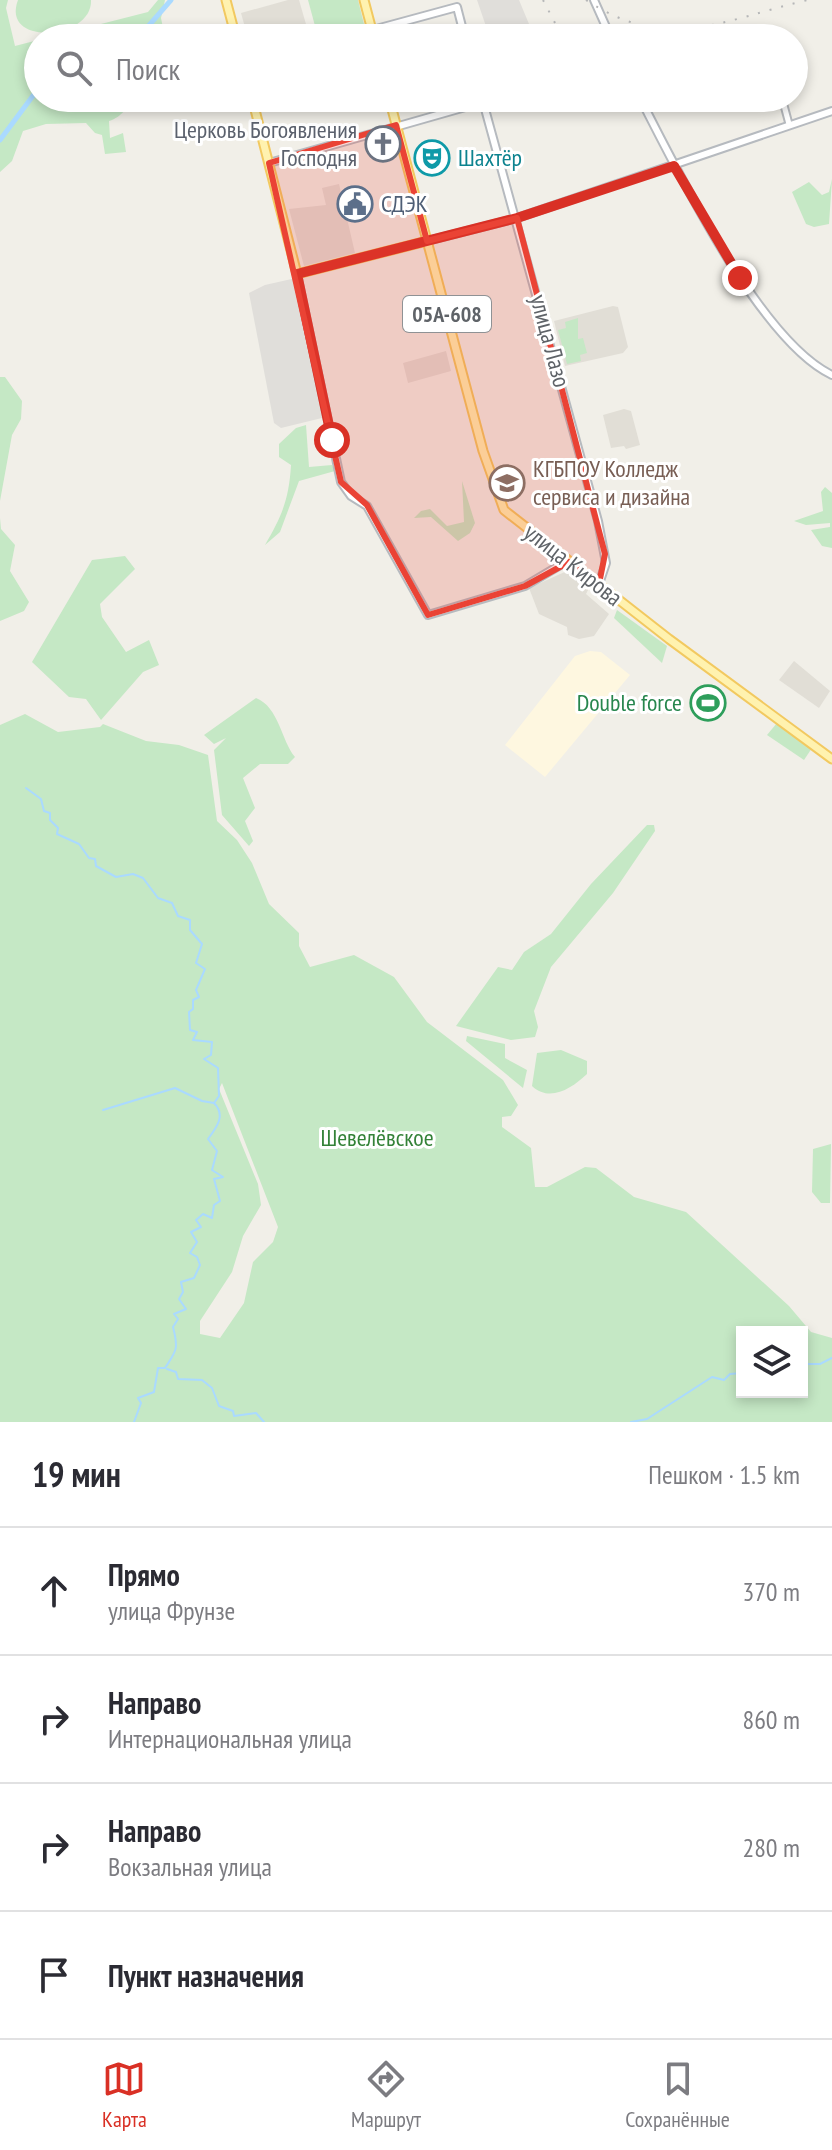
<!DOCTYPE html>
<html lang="ru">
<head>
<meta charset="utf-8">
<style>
	:root { --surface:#fff; --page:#f2f2f3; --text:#2b2b33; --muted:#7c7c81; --line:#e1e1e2; --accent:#d93025 }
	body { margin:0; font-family:"PT Sans Narrow",sans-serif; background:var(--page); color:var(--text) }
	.controls { position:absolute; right:24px; bottom:24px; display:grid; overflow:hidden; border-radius:0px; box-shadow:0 4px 12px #0003 }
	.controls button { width:72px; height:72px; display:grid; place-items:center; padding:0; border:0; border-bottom:2px solid var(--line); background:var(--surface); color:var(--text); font:40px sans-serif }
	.stop { position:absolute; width:24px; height:24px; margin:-18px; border:6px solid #d93025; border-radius:50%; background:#fff }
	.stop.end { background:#d93025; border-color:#fff; box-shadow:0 2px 8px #0008 }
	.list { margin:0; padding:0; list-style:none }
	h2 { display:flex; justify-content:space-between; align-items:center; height:104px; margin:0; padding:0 32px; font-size:34px }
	h2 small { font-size:26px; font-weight:400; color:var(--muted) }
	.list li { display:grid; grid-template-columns:52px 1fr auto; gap:24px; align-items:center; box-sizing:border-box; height:128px; padding:0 32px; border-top:2px solid var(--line) }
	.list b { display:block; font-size:30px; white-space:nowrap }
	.list p { margin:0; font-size:26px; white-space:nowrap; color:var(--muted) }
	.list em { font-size:26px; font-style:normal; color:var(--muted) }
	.icon { flex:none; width:44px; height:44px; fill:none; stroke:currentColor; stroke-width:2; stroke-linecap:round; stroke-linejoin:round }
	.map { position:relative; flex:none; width:832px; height:1422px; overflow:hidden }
	.search { position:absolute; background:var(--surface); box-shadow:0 4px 12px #0003; left:24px; right:24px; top:24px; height:88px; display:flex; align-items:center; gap:20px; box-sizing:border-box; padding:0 28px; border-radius:44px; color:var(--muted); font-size:30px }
	.sheet { height:616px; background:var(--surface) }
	nav { display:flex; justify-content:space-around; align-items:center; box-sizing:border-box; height:112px; border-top:2px solid var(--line); background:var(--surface); font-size:22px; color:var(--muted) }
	nav a { display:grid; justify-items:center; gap:4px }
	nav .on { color:var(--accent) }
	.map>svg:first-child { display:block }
	.commercial { fill:#fef7e0 }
	.industrial { fill:#e0deda }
	.education { fill:#e1ded6 }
	.green { fill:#c5e8c5; fill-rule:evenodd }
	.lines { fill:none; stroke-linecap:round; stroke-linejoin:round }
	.stream { stroke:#aadaff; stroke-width:2 }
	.river { stroke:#aadaff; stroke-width:5 }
	.tertiary-casing { stroke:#b5b8bc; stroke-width:9 }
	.secondary-casing { stroke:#b6babf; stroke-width:10 }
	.primary-casing { stroke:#f2c960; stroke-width:11 }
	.tertiary { stroke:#fff; stroke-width:5 }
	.secondary { stroke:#fff; stroke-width:6 }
	.primary { stroke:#fff2af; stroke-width:7 }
	.rail { stroke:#b6b7b8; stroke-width:2; stroke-dasharray:2 10; stroke-linecap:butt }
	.route { stroke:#d93025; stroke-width:10 }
	.marked { fill:#ea4335; fill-opacity:0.2; stroke:#ea4335; stroke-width:6; stroke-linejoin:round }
	.labels { text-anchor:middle; stroke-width:6; stroke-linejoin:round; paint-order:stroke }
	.shield { fill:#fff; stroke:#8f9295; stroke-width:2 }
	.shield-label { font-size:22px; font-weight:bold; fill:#5f6368 }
	.worship-label { font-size:24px; fill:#5b616d; stroke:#fff; text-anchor:end }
	.culture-label { font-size:24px; fill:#0d838f; stroke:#fff; text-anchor:start }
	.service-label { font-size:24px; fill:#4e5e75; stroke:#fff; text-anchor:start }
	.street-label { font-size:24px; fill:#5f6368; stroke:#fff }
	.education-label { font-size:24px; fill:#785e54; stroke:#fff; text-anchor:start }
	.leisure-label { font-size:24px; fill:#27864d; stroke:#fff; text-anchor:end }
	.park-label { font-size:24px; fill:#348238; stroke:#fff }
</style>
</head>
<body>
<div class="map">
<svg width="832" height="1422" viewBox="0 0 832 1422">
	<rect width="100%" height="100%" fill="#f1efe8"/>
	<path class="commercial" d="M590,651L601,652L630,675L545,777L505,745L575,656Z"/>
	<g class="industrial">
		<path d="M477,0H519L529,24L506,35L507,38H490Z"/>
		<path d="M296,278L326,417L281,428L274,423L249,293L265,285Z"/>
	</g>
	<g class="education">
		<path d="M288,0H299L310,38H248L241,13Z"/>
		<path d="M339,184L355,253L304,266L289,209L326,205L322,188Z"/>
		<path d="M613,306L618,307L628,347L623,353L565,366L554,321Z"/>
		<path d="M446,351L451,371L408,383L403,363Z"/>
		<path d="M624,409L631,411L640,445L626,449L624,446L611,448L603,415Z"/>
		<path d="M567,571L589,588L586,594L609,614L594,636L579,639L568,635L567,627L539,614L529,588Z"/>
		<path d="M794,661L830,691L819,708L779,680Z"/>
	</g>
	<g class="green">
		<path d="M0,0H8L6,8L15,46L38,40V98L171,99C160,107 150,98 137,102C125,106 123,117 109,121L110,138L123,133L126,152L105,154L102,135L95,133L86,123L46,124L23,131L12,161L0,172Z"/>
		<path d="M18,0H91C93,40 0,47 18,0Z"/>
		<path d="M158,0H165L161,18L165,38H46L148,12Z"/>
		<path d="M308,0H358L364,24L318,37Z"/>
		<path d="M832,179L829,224L814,227L806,224L792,192L809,182L822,195L829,192Z"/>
		<path d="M578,318V339L583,338L587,353L580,355L581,361L567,364L558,330L566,328L565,322Z"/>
		<path d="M0,377H5L22,401L21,419L12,435L0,501Z"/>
		<path d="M306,425L309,467L332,465L335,471L299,481L280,532L265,545C282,516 289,499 291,465L279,457V444L296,428Z"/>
		<path d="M462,481L475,523L470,533L458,541L431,517L414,518L421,511L430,509L447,526L464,522Z"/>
		<path d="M825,487L832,493V548L822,546L811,530L830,527V523L806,525L794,521L823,511L821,492Z"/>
		<path d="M0,518L1,529L15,545L10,571L29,602L24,611L0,621Z"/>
		<path d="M125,556L135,569L100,604L102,617L126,652L149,640L159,665L143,672L101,720L86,699L69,697L32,662L92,560Z"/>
		<path d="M617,610L667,646L662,663L614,618Z"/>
		<path d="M256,698C279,707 281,740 295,757L288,764H260L243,778L255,808L245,821L253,841L249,846L222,815L214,750L226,738L214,744L204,735Z"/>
		<path d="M25,714L58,732L100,727L103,724L146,741L179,745L208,755L217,821L237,840L252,863L269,904L299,933V946L310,967L354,955L394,977L427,1022L503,1080L518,1105L511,1116L502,1117V1127L531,1148L535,1187H547L585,1167L596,1168L634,1197L686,1212L789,1306L811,1332L832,1338V1422H0V725ZM222,1083L278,1227L273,1242L253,1262L244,1303L220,1338L200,1334V1321L232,1272L243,1236L261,1205L258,1184L219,1089ZM742,1332H802V1392H742Z"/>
		<path d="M777,723L812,748L804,760L767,735Z"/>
		<path d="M647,825H654L655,831L613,893L551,967L534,1011L538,1027L535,1037L511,1040L456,1026L498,967L512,970L524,952L551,934L591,884Z"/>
		<path d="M467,1036L505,1044V1058L527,1070L523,1088L466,1041Z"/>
		<path d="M561,1050L587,1061V1074C572,1088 550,1103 532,1086L537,1053Z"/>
		<path d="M831,1144L830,1203H821L812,1192L813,1149Z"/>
	</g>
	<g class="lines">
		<g class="stream">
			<path d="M26,788L41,799L44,811L50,813V820L58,828L57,834L79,844L89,858L95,859L96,866L116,877L133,874L143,878L158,898L172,903L178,916L190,920V930L202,944L196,963L205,969L196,990L199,997L193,1000V1009L189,1012L190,1030L197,1032L193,1040L212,1042L211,1055L204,1059L218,1068L219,1096L214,1103C226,1115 217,1127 208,1139L217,1151L212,1170L223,1177L214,1179L220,1201L214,1205L212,1218L203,1214L196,1220L201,1227L191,1232L197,1242L190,1253L197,1257L200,1265L194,1278L181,1282L183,1292L179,1299L186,1309L174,1314L178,1319L173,1327C179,1350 176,1351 165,1368H158L154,1392L138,1398L141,1403L134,1422"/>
			<path d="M103,1110L175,1088L202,1101L214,1103"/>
			<path d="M802,1364H820L832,1358"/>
			<path d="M167,1369L176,1372L178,1379L202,1380L212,1388L219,1406L233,1411L234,1416L256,1413L264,1422"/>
			<path d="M631,1422L647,1419L712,1377L724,1380L730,1374L742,1373"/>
		</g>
		<g class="river">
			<path d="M138,38L171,0"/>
			<path d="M0,140L38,89"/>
		</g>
		<defs>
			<path id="tertiary" d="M782,98L789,124"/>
			<g id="secondary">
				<path d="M594,0L611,38"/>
				<path d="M343,38L457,7L465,38"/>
				<path d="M482,98L598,521L606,563L599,584"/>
				<path d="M640,98C677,170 760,341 832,375"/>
				<path d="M269,163L483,102L509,98"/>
				<path d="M427,241L517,218L832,111"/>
				<path d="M297,274L341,482L351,496L367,506L428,615L525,586L567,561"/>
			</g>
			<g id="primary">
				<path d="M226,0L236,38"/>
				<path d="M364,0L374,38"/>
				<path d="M252,98L297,274L427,241"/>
				<path d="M389,98L483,451L504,510L669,639L832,759"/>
			</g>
		</defs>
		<use href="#tertiary" class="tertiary-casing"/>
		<use href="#secondary" class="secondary-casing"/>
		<use href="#primary" class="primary-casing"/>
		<use href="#tertiary" class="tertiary"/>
		<use href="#secondary" class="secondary"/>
		<use href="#primary" class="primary"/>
		<g class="rail">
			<path d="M543,0L555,23"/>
			<path d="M586,0C668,54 721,20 808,0"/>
		</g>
	</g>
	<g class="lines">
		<path class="route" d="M332,440L297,274L517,218L674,166L740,278"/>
	</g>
	<path class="marked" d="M396,125L427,241L517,218L605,554L599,584L569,562L525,586L428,615L367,505L341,482L269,163Z"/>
	<defs>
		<symbol id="church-ring" viewBox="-11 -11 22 22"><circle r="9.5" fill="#fff" stroke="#6b7280" stroke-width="1.5"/><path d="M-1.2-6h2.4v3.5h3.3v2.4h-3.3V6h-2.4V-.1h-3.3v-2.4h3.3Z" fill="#6b7280"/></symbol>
		<symbol id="theatre-ring" viewBox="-11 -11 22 22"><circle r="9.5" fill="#fff" stroke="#0f9aa8" stroke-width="1.5"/><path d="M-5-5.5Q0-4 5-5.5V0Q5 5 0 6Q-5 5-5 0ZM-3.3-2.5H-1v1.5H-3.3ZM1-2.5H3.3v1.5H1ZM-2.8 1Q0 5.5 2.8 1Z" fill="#0f9aa8"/></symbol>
		<symbol id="civic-ring" viewBox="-11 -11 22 22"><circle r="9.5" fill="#fff" stroke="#5c6f8a" stroke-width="1.5"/><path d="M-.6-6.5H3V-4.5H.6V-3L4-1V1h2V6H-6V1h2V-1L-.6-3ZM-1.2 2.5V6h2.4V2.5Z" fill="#5c6f8a"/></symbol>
		<symbol id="university-ring" viewBox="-11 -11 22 22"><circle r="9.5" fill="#fff" stroke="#8d6e63" stroke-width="1.5"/><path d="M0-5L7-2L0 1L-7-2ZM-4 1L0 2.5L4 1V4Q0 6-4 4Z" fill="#8d6e63"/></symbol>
		<symbol id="stadium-ring" viewBox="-11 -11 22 22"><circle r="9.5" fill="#fff" stroke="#2e9e5b" stroke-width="1.5"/><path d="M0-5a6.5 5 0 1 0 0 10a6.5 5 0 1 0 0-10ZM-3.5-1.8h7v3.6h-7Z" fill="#2e9e5b"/></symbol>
	</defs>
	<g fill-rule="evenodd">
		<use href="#church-ring" x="363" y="124" width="40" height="40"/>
		<use href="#theatre-ring" x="412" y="138" width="40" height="40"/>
		<use href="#civic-ring" x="335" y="184" width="40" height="40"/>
		<use href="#university-ring" x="487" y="463" width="40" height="40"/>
		<use href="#stadium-ring" x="688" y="683" width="40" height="40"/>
	</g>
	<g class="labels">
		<rect class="shield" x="403" y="296" width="88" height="36" rx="6"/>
		<g class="shield-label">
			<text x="447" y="322">05А-608</text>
		</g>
		<g class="worship-label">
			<text x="357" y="138">Церковь Богоявления<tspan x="357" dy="28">Господня</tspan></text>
		</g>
		<g class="culture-label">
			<text x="458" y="166">Шахтёр</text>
		</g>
		<g class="service-label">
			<text x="381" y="212">СДЭК</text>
		</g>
		<g class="street-label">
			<text transform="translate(550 341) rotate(75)" y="8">улица Лазо</text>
			<text transform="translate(573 565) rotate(38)" y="8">улица Кирова</text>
		</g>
		<g class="education-label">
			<text x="533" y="477">КГБПОУ Колледж<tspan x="533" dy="28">сервиса и дизайна</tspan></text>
		</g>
		<g class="leisure-label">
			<text x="682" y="711">Double force</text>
		</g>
		<g class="park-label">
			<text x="377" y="1146">Шевелёвское</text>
		</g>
	</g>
</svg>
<div class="controls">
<button><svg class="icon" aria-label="layers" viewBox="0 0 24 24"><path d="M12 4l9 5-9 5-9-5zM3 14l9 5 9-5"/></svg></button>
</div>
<div class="stop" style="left:332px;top:440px"></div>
<div class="stop end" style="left:740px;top:278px"></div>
<div class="search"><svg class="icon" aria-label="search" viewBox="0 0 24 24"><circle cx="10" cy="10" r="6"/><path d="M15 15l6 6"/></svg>Поиск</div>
</div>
<section class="sheet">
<h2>19 мин<small>Пешком · 1.5 km</small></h2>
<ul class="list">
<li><svg class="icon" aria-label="ahead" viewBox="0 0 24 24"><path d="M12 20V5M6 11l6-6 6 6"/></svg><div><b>Прямо</b><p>улица Фрунзе</p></div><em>370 m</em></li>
<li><svg class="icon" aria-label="right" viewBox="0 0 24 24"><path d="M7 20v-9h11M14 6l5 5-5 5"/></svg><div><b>Направо</b><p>Интернациональная улица</p></div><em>860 m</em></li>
<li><svg class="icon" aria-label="right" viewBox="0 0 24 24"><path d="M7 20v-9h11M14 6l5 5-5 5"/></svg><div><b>Направо</b><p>Вокзальная улица</p></div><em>280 m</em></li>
<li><svg class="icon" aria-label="arrive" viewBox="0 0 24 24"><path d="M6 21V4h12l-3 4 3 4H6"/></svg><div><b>Пункт назначения</b></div></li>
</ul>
</section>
<nav>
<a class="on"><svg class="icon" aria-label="map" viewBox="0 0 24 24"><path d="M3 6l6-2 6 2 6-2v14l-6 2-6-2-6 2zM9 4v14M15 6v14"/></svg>Карта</a>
<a><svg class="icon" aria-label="directions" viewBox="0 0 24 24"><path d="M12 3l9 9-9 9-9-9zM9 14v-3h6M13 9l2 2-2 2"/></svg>Маршрут</a>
<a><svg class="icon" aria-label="saved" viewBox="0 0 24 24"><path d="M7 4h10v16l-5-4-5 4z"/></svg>Сохранённые</a>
</nav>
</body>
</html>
